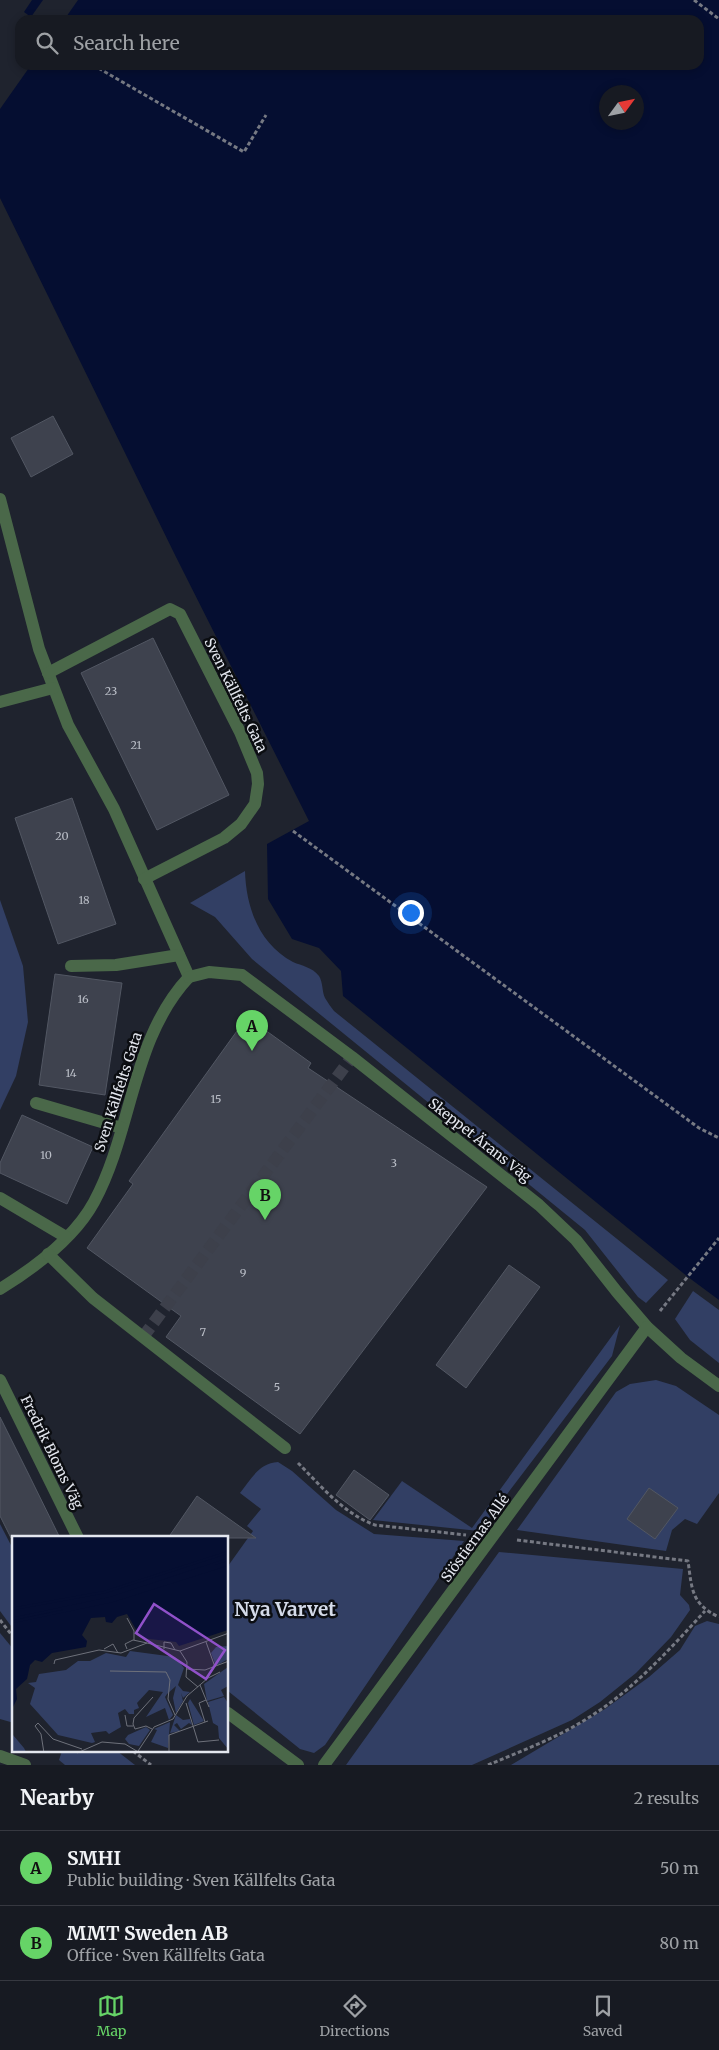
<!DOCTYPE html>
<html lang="en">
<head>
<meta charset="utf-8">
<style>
	:root { --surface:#171a22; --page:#20232a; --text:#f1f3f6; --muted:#9ea1a5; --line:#363840; --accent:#66d467 }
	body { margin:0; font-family:Merriweather,serif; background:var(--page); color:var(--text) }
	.compass { position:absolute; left:599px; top:85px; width:45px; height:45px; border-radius:50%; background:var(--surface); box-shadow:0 2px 8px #0003; rotate:57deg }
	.you { position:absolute; left:410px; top:912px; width:18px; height:18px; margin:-12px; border:4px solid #fff; border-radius:50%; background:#1a73e8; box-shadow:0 0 0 8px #1a73e833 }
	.badge { display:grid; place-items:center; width:32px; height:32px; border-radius:50%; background:var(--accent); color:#111; font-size:16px; font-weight:700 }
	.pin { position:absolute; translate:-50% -41px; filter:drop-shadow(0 1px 2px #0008) }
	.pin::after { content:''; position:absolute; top:26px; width:18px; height:15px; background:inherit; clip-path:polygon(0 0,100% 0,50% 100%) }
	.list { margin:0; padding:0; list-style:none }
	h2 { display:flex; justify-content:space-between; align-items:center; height:65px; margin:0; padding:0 20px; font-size:21px }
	h2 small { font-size:16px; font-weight:400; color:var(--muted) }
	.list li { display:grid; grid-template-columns:32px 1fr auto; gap:15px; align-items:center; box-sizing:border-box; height:75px; padding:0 20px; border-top:1px solid var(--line) }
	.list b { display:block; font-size:19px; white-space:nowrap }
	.list p { margin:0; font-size:16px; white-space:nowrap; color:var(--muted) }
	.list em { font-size:16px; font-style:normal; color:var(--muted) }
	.icon { flex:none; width:28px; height:28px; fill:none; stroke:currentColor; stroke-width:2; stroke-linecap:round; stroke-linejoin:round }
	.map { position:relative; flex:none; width:719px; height:1765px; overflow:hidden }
	.search { position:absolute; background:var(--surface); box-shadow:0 2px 8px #0003; left:15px; right:15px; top:15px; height:55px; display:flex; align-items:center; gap:12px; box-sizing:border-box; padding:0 18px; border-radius:15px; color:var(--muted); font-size:19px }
	.sheet { height:215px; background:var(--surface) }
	nav { display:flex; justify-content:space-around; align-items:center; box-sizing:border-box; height:70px; border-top:1px solid var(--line); background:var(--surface); font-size:14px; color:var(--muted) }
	nav a { display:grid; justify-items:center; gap:2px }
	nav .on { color:var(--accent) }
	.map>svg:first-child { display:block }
	.green { fill:#323f64 }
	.water { fill:#050e31; fill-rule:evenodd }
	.pier { fill:#1f232e }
	.building { fill:#3e424e; stroke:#525763 }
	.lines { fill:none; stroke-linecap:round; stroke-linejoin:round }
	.minor-tunnel { stroke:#3d404b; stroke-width:12; stroke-dasharray:12 6; stroke-linecap:butt }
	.path { stroke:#767983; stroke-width:3; stroke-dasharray:4 2.5; stroke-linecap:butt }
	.minor { stroke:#4a6849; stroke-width:12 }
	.labels { text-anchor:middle; stroke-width:5; stroke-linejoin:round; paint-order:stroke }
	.number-label { font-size:11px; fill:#babec7 }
	.street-label { font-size:14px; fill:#e4e7ef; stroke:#0b0d11 }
	.district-label { font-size:19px; font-weight:bold; fill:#d5dbe9; stroke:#0b0d11 }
	.inset-river { fill:none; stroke:#050e31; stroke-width:2.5 }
	.inset-road { fill:none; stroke:#6e717b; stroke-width:1 }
	.view { fill:#9051c9; fill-opacity:0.15; stroke:#9051c9; stroke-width:2.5 }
	.inset-edge { fill:none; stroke:#e4e7ef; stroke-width:2.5 }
</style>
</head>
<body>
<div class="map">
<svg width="719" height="1765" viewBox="0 0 719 1765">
	<rect width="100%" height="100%" fill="#1f232e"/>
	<g class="green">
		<path d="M245,871C246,907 259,944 293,962C302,966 312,967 319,976C323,982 322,992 325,998C328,1003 331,1007 334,1011L668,1280L646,1303L638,1297L585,1230L252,959L215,917L190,903Z"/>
		<path d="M0,900L23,966L28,1022L16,1076L0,1110Z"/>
		<path d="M693,1291L719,1310V1363L690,1340L675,1319Z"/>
		<path d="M620,1325L612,1356L479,1531L373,1520L402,1481L472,1528Z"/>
		<path d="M656,1380L676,1386L719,1415V1493L697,1524L685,1519L672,1530L666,1551L517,1530L616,1392L630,1384Z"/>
		<path d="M278,1462L292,1471L336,1510L374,1534L464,1541L325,1745L314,1753L300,1749L228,1691V1566L253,1531L247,1526L261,1509L240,1493C251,1479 259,1463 278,1462Z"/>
		<path d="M0,1524L14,1551V1630L0,1611Z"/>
		<path d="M499,1552L683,1569L680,1595L689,1605L690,1610L671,1637L636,1673L600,1702L572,1720L472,1765H346Z"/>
		<path d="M707,1621L719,1624V1765H511L605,1709L649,1677L680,1650L695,1626Z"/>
		<path d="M0,1633L14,1650V1723L0,1719Z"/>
		<path d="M62,1751H117L135,1765H65L59,1760Z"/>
	</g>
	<path class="water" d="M32,0H719V1300L688,1277L343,996L341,971L319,948L292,939L268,899L267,844L309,821L176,557L0,198V109L31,65H699V20H35L24,12ZM606,92H636V122H606Z"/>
	<path class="pier" d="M43,0H78L64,20H35L31,17Z"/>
	<g class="building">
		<path d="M53,416L73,454L31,477L11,438Z"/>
		<path d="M153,638L229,795L157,830L81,673Z"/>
		<path d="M72,798L116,924L58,944L15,818Z"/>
		<path d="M55,974L122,983L105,1095L39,1085Z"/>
		<path d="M247,1017L311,1063L308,1068L487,1187L300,1434L166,1337L181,1316L87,1248L133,1184L129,1181Z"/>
		<path d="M22,1115L93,1147L67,1204L0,1173V1163Z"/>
		<path d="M509,1265L540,1287L466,1388L436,1365Z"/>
		<path d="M0,1417L28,1473L60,1538H11L0,1516Z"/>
		<path d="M354,1470L389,1495L370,1520L336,1495Z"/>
		<path d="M649,1488L678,1508L655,1539L627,1519Z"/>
		<path d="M197,1496L256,1538H168Z"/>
	</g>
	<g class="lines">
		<path class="minor-tunnel" d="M143,1337L352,1057"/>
		<g class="path">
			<path d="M694,0L719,19"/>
			<path d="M93,65L244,152L266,115"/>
			<path d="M293,831L699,1128L719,1138"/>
			<path d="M660,1311L719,1238"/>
			<path d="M298,1463C321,1486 344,1514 375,1525L466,1535"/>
			<path d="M517,1540L688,1561C692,1589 691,1604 719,1617"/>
			<path d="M0,1620L14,1638"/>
			<path d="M133,1751L151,1765"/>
			<path d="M488,1765C521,1751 557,1738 588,1718C633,1690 669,1650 705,1611"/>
		</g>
		<g class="minor">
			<path d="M0,499L39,649L68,725L114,809L189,977C131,1039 133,1130 94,1202C74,1239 34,1268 0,1289"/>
			<path d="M48,673L170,609L180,614L240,732L257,773L258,784L255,804L241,824L224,838L144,879"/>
			<path d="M0,702L53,688"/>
			<path d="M71,966L116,965L179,955"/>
			<path d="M189,977L209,972L242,975L352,1057L539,1205L576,1240L617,1292L647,1327L681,1358L719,1386"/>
			<path d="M36,1103L122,1128"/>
			<path d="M0,1198L66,1237"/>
			<path d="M48,1254L93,1298L285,1448"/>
			<path d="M0,1380L78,1538"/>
			<path d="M228,1713L298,1765"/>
			<path d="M0,1756L25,1765"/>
			<path d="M324,1765L647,1327"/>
		</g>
	</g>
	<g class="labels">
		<g class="number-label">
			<text x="111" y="695">23</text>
			<text x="136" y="749">21</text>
			<text x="62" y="840">20</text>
			<text x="84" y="904">18</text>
			<text x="83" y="1003">16</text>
			<text x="71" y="1077">14</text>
			<text x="216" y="1103">15</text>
			<text x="46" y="1159">10</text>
			<text x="394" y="1167">3</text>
			<text x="243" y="1277">9</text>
			<text x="203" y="1336">7</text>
			<text x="277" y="1391">5</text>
		</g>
		<g class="street-label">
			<text transform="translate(236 695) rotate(64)" y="5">Sven Källfelts Gata</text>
			<text transform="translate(118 1092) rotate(-72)" y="5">Sven Källfelts Gata</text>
			<text transform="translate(480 1140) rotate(38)" y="5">Skeppet Ärans Väg</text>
			<text transform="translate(52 1452) rotate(64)" y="5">Fredrik Bloms Väg</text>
			<text transform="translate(475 1538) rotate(-54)" y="5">Siöstiernas Allé</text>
		</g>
		<g class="district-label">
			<text x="285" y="1616">Nya Varvet</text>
		</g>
	</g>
	<g transform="translate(12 1536)">
		<rect width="216" height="216" fill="#1f232e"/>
		<path d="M204,111L216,110V123L204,130L199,117ZM118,115L163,121L172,132L166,149L171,155L178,156L171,162L169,157L171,165L164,177L161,162L164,150L155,158L153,161L161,179L157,184L153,172L134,181L151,156L137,154L125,167L127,172L122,174V178H117L113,173L106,177L109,191L97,198L94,195L79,197L83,206L80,207L46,199L18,168L23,152L16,147L24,146L27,138L54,134L66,125H78L94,117L114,121ZM216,131V150L209,154L212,160L195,165L192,148ZM212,161L216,167V213L207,202L206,190L201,187L196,166ZM178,163L192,185L182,189L176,167ZM164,179L171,184L178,183L180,189L177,187L169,193L165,187L162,189L168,195L158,197ZM158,186L156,212L139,206L145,194L142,193ZM134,191L138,194L127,210L117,208L113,203L116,199ZM1,199L12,212L14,216H0Z" fill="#323f64"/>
		<path d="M0,0H216V94L167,110L164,106L129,102L115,78L105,81L100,87L94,86L93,81L79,82L70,99L75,105L74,111L40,117L30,126L23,124L18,129L15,143L4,153L5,163L0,173Z" fill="#050e31"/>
		<path class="inset-river" d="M0,73L93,56L217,16M50,73L99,63L217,26M0,83L99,62L217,23M0,86L100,65L217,28"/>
		<path class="inset-road" d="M115,82L122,95V104M194,106L203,131M92,113L101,108L106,117M115,113L113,108L121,104L135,107M152,113V106L159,107L163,114M168,115L217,97M42,128L43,124L87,114L109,117L135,107L168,115L175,126L174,141L186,151M175,133L193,134L217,125M98,135L154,136L158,144L156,163L163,179M188,149L197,171M174,167L186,206L207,204M113,179L115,190H121M193,186L187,167L194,164M140,193L134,190L123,193L121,188L122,182L141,161M126,215L142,191L161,183L175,160L196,142L208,136M32,217L29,198L23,190L26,187L41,203L70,213M65,217L90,206L113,208L128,217M157,217V199L196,185"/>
		<path class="view" d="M142,68L213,114L194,143L124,97Z"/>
		<rect width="216" height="216" class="inset-edge"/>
	</g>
</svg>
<svg class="compass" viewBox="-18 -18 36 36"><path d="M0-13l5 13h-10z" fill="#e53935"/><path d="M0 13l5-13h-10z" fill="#9ea1a5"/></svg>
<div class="you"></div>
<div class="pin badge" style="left:252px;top:1051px">A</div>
<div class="pin badge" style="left:265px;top:1220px">B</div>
<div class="search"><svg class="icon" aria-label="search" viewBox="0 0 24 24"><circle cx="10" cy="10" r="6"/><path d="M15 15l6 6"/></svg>Search here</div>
</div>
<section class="sheet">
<h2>Nearby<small>2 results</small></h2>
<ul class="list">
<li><span class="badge">A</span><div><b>SMHI</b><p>Public building · Sven Källfelts Gata</p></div><em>50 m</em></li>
<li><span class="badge">B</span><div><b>MMT Sweden AB</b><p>Office · Sven Källfelts Gata</p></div><em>80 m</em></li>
</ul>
</section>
<nav>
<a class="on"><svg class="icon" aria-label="map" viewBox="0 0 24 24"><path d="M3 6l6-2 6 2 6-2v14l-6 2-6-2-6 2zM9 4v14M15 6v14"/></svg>Map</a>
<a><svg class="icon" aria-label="directions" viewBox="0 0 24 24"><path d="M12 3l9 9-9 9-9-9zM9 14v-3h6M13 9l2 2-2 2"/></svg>Directions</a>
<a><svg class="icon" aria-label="saved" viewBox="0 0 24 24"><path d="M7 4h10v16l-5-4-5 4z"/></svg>Saved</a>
</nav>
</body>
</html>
